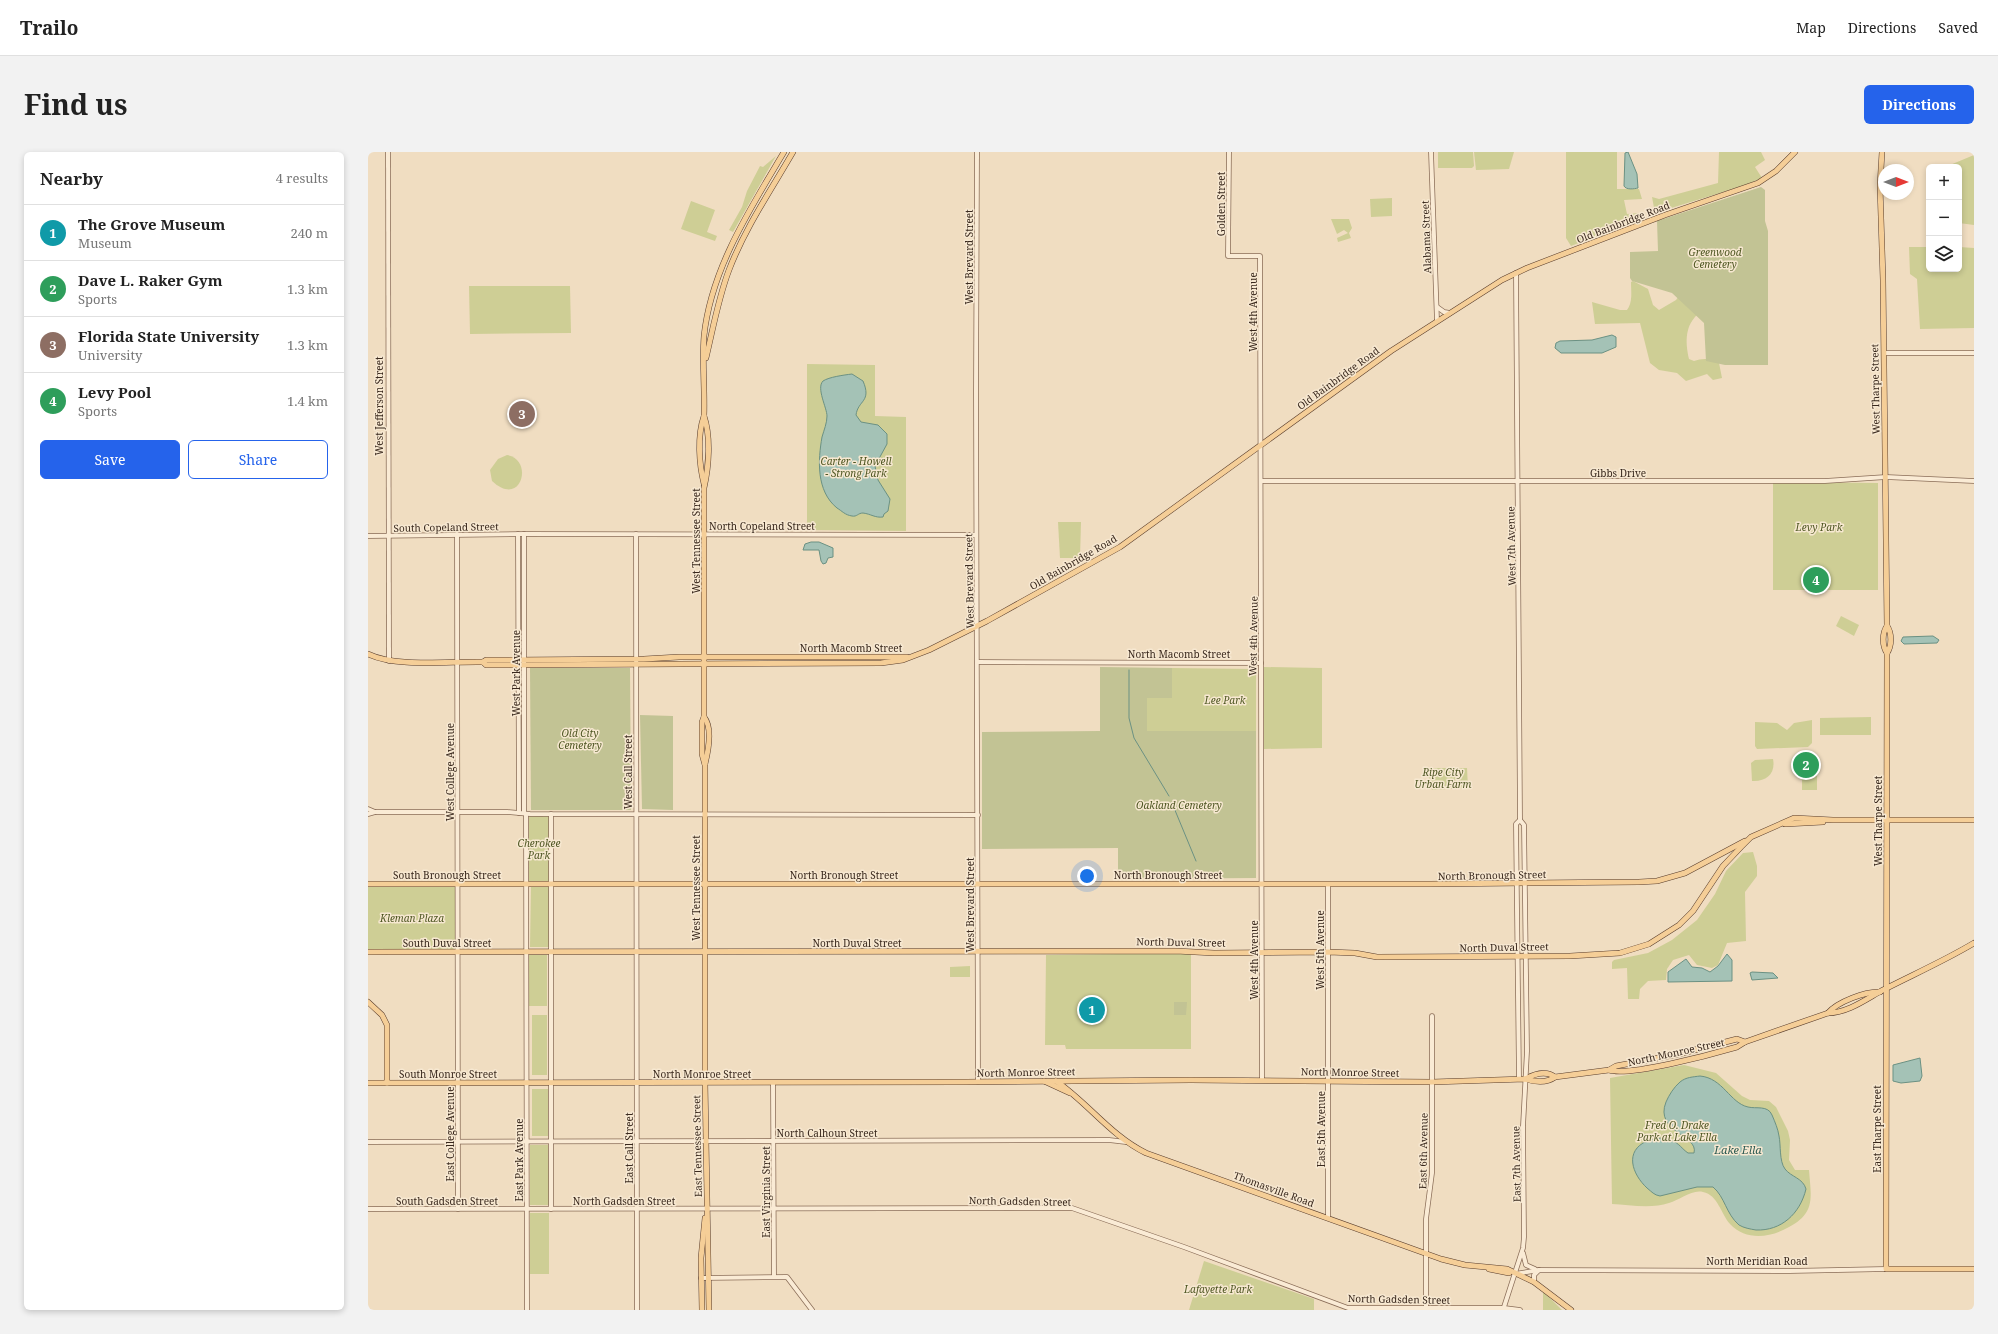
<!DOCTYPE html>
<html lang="en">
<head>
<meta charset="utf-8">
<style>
	:root { --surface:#fff; --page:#f2f2f2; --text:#222; --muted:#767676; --line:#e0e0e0; --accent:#2563eb }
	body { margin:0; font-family:"Noto Serif",serif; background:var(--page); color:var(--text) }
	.controls { position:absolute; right:12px; top:12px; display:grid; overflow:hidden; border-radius:6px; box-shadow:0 2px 6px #0003 }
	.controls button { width:36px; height:36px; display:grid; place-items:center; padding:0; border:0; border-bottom:1px solid var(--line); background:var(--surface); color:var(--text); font:20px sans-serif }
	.compass { position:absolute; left:1510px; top:12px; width:36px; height:36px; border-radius:50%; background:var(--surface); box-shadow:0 2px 6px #0003; rotate:90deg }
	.you { position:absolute; left:719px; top:724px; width:14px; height:14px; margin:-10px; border:3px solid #fff; border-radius:50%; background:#1a73e8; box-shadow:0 0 0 6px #1a73e833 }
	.badge { display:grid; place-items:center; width:26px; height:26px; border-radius:50%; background:var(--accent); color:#fff; font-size:13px; font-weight:700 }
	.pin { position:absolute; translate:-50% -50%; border:2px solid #fff; box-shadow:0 1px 4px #0006 }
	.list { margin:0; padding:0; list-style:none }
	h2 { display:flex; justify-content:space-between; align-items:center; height:52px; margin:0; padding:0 16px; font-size:17px }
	h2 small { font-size:13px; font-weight:400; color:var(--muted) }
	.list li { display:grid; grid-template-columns:26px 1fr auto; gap:12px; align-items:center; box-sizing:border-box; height:56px; padding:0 16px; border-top:1px solid var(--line) }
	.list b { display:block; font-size:15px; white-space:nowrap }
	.list p { margin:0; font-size:13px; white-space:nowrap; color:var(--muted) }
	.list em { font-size:13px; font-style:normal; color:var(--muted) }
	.actions { display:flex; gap:8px; padding:12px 16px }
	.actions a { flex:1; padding:9px 0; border:1px solid var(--accent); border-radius:6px; text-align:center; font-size:14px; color:var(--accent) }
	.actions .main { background:var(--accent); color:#fff }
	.icon { flex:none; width:22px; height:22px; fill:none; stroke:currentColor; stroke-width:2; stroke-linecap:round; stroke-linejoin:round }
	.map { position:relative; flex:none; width:1606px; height:1158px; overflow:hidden; border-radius:6px }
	header { display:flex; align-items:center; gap:24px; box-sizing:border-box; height:56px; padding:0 20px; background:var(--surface); border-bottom:1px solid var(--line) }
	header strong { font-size:19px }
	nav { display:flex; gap:22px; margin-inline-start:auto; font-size:14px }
	.intro { display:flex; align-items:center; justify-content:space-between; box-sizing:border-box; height:96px; padding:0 24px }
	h1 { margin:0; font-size:28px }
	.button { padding:10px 18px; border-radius:6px; background:var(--accent); color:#fff; font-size:14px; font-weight:700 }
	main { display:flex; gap:24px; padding:0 24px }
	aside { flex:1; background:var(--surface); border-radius:6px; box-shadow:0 2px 6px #0003 }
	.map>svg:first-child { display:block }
	.green { fill:#cece95 }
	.cemetery { fill:#c2c394 }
	.water { fill:#a4c2b6; stroke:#6b9183 }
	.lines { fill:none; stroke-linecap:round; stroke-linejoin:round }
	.stream { stroke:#6b9183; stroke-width:1 }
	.minor-casing { stroke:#8a6d58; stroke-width:5.5 }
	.major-casing { stroke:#583c2c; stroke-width:6 }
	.minor { stroke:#faebd5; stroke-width:4 }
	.major { stroke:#f5ce97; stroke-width:5 }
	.labels { text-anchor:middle; stroke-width:3; stroke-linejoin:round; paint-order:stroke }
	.street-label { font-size:10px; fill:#39281d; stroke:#f7e8d1 }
	.park-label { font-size:10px; font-style:italic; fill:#4f5723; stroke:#f7e8d1 }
	.water-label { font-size:11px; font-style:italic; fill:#2b5a52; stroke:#f7e8d1 }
</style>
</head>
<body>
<header>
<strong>Trailo</strong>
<nav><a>Map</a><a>Directions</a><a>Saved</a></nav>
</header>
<div class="intro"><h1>Find us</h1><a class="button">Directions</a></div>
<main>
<aside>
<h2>Nearby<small>4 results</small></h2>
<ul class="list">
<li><span class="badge" style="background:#0f9aa8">1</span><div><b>The Grove Museum</b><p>Museum</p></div><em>240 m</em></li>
<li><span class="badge" style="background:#2e9e5b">2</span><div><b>Dave L. Raker Gym</b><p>Sports</p></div><em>1.3 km</em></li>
<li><span class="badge" style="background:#8d6e63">3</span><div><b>Florida State University</b><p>University</p></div><em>1.3 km</em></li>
<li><span class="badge" style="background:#2e9e5b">4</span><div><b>Levy Pool</b><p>Sports</p></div><em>1.4 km</em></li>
</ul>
<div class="actions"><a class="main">Save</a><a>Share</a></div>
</aside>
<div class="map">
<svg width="1606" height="1158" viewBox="0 0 1606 1158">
	<rect width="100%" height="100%" fill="#f0ddc1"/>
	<g class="green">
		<path d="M1070,0H1105L1106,14L1104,16H1070Z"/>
		<path d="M1106,0H1146L1141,17L1108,18Z"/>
		<path d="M1198,0H1249V37H1271L1274,47L1256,48L1259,62L1273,61L1274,66L1203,94L1198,86Z"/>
		<path d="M1351,0H1393L1397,8L1387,15L1394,26L1378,33L1287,61L1284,45L1291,47L1350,31Z"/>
		<path d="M1606,3V73L1591,71V15H1582V13Z"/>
		<path d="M408,4L365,80L361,78L374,55L379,39L392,14L395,15Z"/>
		<path d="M1024,46V64L1003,65L1002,47Z"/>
		<path d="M323,49L347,58L339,80L349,84L347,89L313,77Z"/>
		<path d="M963,67H981L984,76L981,81L983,86L970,90L969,86L980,81L976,78L969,82Z"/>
		<path d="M1541,95H1561V117H1591V95L1606,96V176L1552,177L1549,127L1542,122Z"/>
		<path d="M1265,129L1280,137L1285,153L1291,158L1308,148L1311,144L1331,161C1317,173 1317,189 1321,207L1326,209C1334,206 1344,206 1351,211L1354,226L1345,228L1339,222L1318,229L1309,221L1291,218L1282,211L1272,171L1227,172L1224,150L1252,158H1259C1265,150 1263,140 1263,130Z"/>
		<path d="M101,134H202L203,181L102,182Z"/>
		<path d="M439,212L507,213V264L538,265V379L439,378Z"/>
		<path d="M139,303C166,307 154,357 124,329L122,318L130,307Z"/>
		<path d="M1405,330L1510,331V438H1405Z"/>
		<path d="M690,370H713L712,406H692Z"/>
		<path d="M1473,464L1491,473L1486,484L1468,474Z"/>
		<path d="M896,515L954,516V596L896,597Z"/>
		<path d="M804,516L886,517L888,520V579H779V546H804Z"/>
		<path d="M1503,565V583H1452V566Z"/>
		<path d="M1444,568V591L1440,595L1389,597L1387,594V570L1409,571L1419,578L1426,571Z"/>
		<path d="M1405,607C1408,622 1398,630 1384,629L1383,611L1387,608Z"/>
		<path d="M1058,616H1099L1100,636L1064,638Z"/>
		<rect x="1434" y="622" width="15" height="16"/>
		<rect x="161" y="664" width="21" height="65"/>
		<path d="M1385,700L1389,714V724L1377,740L1378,789L1359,791L1350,813L1344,816L1329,813L1321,803L1305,808L1299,817L1298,828L1280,829L1272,837L1271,847H1260L1259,816L1244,817V810L1246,808L1280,801L1304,788L1329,768L1347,742L1358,719L1375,701Z"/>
		<path d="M163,734L181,735V795H162Z"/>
		<path d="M0,735H88V795L86,797H0Z"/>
		<path d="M823,801V897H698L697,893H677L678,803Z"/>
		<rect x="161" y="803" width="18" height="51"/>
		<path d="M602,814V825H582V815Z"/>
		<rect x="164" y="863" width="15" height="60"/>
		<path d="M1316,913L1348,921L1374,944L1382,948L1401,949L1408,955L1420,979L1422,988L1421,1008L1427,1018H1441C1443,1045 1448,1061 1421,1075C1402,1086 1378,1089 1362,1072C1353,1062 1350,1043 1335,1040C1324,1037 1312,1048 1301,1051C1284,1057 1261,1053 1244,1052L1242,926Z"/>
		<rect x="164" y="937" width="16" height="47"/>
		<path d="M162,993H180L182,1053H162Z"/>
		<rect x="162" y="1061" width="19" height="61"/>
		<path d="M836,1109L946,1147V1158H821Z"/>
		<path d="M1175,1139L1194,1158H1175Z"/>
	</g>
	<g class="cemetery">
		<path d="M1393,35L1397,38V69L1400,79V213H1357L1338,209L1336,171L1304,141L1264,129L1262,126V100L1290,99L1289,69Z"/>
		<path d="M732,515L804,516V546H779V579H888V726L750,727V696L614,697V580L732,579Z"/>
		<path d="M162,516H262L263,658H163Z"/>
		<path d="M272,563L305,564V658L274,657Z"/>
		<path d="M806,850H819L818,863H806Z"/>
	</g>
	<g class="water">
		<path d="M1260,0L1269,22L1270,36C1266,37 1258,38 1256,34L1257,1Z"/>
		<path d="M1244,183L1248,185V195L1234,201H1193L1187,196L1188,191L1192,189L1224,188Z"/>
		<path d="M484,222L495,229C504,250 490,248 488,263L493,270L510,273L519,282V292L507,314L510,328L522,347L520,359L516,362L515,365C507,366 503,362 495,361C490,361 489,365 484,364C477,363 474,359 469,356C448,339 450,308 454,285C456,278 459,271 459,264C459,256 448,236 455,229C461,225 476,223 484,222Z"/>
		<path d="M443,390H451L465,396V405L460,406L458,411L455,412L453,409L451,398H435L437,392Z"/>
		<path d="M1565,484L1571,488L1569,491L1536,492L1533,489L1535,485Z"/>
		<path d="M1359,802L1364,808V829L1300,830V820L1318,807L1324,815L1334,816L1342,820L1350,814Z"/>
		<path d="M1384,820L1405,821L1410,826L1384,828L1382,821Z"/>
		<path d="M1552,906L1554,924L1552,929L1533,931L1525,929V913Z"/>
		<path d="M1332,924C1355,926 1362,951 1380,955C1388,957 1400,953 1404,963C1407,970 1410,977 1411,984C1413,993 1411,1009 1417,1017C1423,1025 1435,1026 1438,1037C1432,1062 1413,1079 1388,1078C1382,1077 1376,1076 1371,1073C1358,1062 1357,1045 1345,1035H1329L1292,1044C1286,1043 1284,1040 1279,1036C1264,1022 1256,999 1279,989C1287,986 1295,985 1303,988C1311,991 1314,997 1320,1001H1326C1331,983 1286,980 1298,950C1301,943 1306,935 1312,930C1318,925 1325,925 1332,924Z"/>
	</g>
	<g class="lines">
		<g class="stream">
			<path d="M761,518V566L766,586L801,644"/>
			<path d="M804,651L828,709"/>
		</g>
		<defs>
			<g id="minor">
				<path d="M20,0L21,509"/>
				<path d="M609,0L608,240L610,930"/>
				<path d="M861,0L860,104H892L894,928"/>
				<path d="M1063,0L1069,169"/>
				<path d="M1069,155L1076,160L1082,161"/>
				<path d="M1516,201H1606"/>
				<path d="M894,329H1457L1518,325L1606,329"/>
				<path d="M89,382L90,1057"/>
				<path d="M150,382L151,661"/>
				<path d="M156,382V661"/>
				<path d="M268,382L269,1158"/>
				<path d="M0,384L156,382L608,383"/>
				<path d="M609,510L893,511"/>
				<path d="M0,657L7,660"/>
				<path d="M0,662L7,660H139L162,662L610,663"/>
				<path d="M158,662L159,1158"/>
				<path d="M1151,927L1148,672L1152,668"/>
				<path d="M405,931L406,1125"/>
				<path d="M0,990L741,988L758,990"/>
				<path d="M0,1057L704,1056L816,1095L980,1156H1136L1152,1158"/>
				<path d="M183,1057V662"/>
				<path d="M960,1066V732"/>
				<path d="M1155,1101L1158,1113L1167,1117"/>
				<path d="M1147,1122L1171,1118L1421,1119L1518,1117"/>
				<path d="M333,1126L419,1125L444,1158"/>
				<path d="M1166,1130V1123L1171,1118"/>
				<path d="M1058,1158V1067L1064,1021V864"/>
				<path d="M1135,1158L1155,1096L1156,1085L1155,974L1159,899L1156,673L1152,668L1148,121"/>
			</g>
			<g id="major">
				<path d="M1514,0L1512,34L1515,128L1519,474C1524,481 1524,494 1519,501L1518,1117H1606"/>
				<path d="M338,206C345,177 350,147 361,118C377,76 403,38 425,0"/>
				<path d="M336,332C331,312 329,284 336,264"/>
				<path d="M1519,474C1514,481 1514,494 1519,501"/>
				<path d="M0,502C29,516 82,509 115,510L118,513L513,511L535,508L561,498L619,469L752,395L1023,199L1134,128L1159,116L1297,63L1390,31L1408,19L1427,0"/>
				<path d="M115,510L118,508H130L276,507L311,505H539"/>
				<path d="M336,565C345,576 340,600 337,612"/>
				<path d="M1417,672L1455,670"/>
				<path d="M0,732H1063L1271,730L1289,729L1317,721L1377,689"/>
				<path d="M0,800L808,799L846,801L960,800L987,801L1009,805L1202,804L1252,801L1281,792L1311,773L1325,759L1355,714L1373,695L1383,685L1426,666L1465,668H1606"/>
				<path d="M0,850L14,863L19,873V931"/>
				<path d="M1460,861C1469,850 1498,839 1512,840"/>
				<path d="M1241,918C1260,925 1345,902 1369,895L1377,890L1460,861C1479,861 1497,848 1513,839C1544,823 1576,809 1606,791"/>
				<path d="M1157,927C1166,922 1178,918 1187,925"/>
				<path d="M676,929L702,941"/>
				<path d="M688,929C720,951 743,984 778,1001L1073,1107L1097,1113L1139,1117L1166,1130L1203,1158"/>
				<path d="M0,931L598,930L823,928L1064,930L1157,927C1167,930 1179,931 1187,925L1241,918L1248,914L1311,902L1369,887L1377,890"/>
				<path d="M1121,1117L1141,1121"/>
				<path d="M334,1158L333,1106L337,1066"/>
				<path d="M341,1158L337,930V613L334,602V570L336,565V336C341,314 343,285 336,264C337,238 334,210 336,184C343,117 382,57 416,0"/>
			</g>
		</defs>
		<use href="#minor" class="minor-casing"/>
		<use href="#major" class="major-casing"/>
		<use href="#minor" class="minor"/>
		<use href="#major" class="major"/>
	</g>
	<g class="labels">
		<g class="street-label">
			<text transform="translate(853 52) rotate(-90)" y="4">Golden Street</text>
			<text transform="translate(1255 70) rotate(-21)" y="4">Old Bainbridge Road</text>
			<text transform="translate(1058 85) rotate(-92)" y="4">Alabama Street</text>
			<text transform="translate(601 105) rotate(-90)" y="4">West Brevard Street</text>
			<text transform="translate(885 160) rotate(-90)" y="4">West 4th Avenue</text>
			<text transform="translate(970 226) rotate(-36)" y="4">Old Bainbridge Road</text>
			<text transform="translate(1507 237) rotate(-91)" y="4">West Tharpe Street</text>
			<text transform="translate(11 254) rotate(-90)" y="4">West Jefferson Street</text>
			<text x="1250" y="325">Gibbs Drive</text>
			<text x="394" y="378">North Copeland Street</text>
			<text transform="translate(78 375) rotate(-1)" y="4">South Copeland Street</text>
			<text transform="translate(328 389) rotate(-90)" y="4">West Tennessee Street</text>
			<text transform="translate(1143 394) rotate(-91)" y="4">West 7th Avenue</text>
			<text transform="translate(705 410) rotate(-30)" y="4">Old Bainbridge Road</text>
			<text transform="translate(601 429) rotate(-91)" y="4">West Brevard Street</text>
			<text transform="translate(885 484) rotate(-89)" y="4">West 4th Avenue</text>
			<text x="483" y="500">North Macomb Street</text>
			<text x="811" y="506">North Macomb Street</text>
			<text transform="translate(148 521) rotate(-90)" y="4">West Park Avenue</text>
			<text transform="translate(82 620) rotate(-90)" y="4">West College Avenue</text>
			<text transform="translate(260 620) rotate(-90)" y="4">West Call Street</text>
			<text transform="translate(1510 669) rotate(-90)" y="4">West Tharpe Street</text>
			<text x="79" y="727">South Bronough Street</text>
			<text x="476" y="727">North Bronough Street</text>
			<text x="800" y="727">North Bronough Street</text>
			<text transform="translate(1124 723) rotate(-1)" y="4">North Bronough Street</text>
			<text transform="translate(328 736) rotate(-90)" y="4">West Tennessee Street</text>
			<text transform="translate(602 753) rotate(-90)" y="4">West Brevard Street</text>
			<text transform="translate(813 790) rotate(1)" y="4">North Duval Street</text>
			<text x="79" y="795">South Duval Street</text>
			<text x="489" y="795">North Duval Street</text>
			<text transform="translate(1136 795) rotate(-1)" y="4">North Duval Street</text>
			<text transform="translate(952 798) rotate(-90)" y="4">West 5th Avenue</text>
			<text transform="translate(886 808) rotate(-90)" y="4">West 4th Avenue</text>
			<text transform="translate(1308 900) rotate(-12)" y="4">North Monroe Street</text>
			<text transform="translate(658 920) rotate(-1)" y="4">North Monroe Street</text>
			<text transform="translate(982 920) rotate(1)" y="4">North Monroe Street</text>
			<text x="80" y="926">South Monroe Street</text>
			<text x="334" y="926">North Monroe Street</text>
			<text transform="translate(953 977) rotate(-90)" y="4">East 5th Avenue</text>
			<text transform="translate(1509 977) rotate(-90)" y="4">East Tharpe Street</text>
			<text x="459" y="985">North Calhoun Street</text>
			<text transform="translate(82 982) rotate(-90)" y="4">East College Avenue</text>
			<text transform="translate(329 994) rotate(-91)" y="4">East Tennessee Street</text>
			<text transform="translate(261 996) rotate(-90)" y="4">East Call Street</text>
			<text transform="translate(1055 999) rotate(-89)" y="4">East 6th Avenue</text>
			<text transform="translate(151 1008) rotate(-90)" y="4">East Park Avenue</text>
			<text transform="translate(1148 1012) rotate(-91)" y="4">East 7th Avenue</text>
			<text transform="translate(906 1037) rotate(20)" y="4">Thomasville Road</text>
			<text transform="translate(398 1040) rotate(-90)" y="4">East Virginia Street</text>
			<text x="79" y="1053">South Gadsden Street</text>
			<text x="256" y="1053">North Gadsden Street</text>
			<text transform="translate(652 1049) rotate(1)" y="4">North Gadsden Street</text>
			<text x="1389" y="1113">North Meridian Road</text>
			<text transform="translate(1031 1147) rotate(1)" y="4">North Gadsden Street</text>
		</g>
		<g class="park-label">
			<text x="1347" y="104">Greenwood<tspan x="1347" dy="12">Cemetery</tspan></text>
			<text x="488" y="313">Carter - Howell<tspan x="488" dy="12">- Strong Park</tspan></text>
			<text x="1451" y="379">Levy Park</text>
			<text x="857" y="552">Lee Park</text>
			<text x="212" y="585">Old City<tspan x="212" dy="12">Cemetery</tspan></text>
			<text x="1075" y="624">Ripe City<tspan x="1075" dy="12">Urban Farm</tspan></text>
			<text x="811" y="657">Oakland Cemetery</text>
			<text x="171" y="695">Cherokee<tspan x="171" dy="12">Park</tspan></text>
			<text x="44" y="770">Kleman Plaza</text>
			<text x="1309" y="977">Fred O. Drake<tspan x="1309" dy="12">Park at Lake Ella</tspan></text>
			<text x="850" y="1141">Lafayette Park</text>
		</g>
		<g class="water-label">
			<text x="1370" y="1002">Lake Ella</text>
		</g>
	</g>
</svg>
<div class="controls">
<button>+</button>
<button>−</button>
<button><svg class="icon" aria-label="layers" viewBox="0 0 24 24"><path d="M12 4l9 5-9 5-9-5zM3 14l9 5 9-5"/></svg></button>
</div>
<svg class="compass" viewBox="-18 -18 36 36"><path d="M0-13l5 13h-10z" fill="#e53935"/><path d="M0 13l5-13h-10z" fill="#767676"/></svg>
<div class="you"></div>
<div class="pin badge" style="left:724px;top:858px;background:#0f9aa8">1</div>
<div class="pin badge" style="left:1438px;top:613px;background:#2e9e5b">2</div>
<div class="pin badge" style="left:154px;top:262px;background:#8d6e63">3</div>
<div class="pin badge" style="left:1448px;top:428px;background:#2e9e5b">4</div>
</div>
</main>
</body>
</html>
